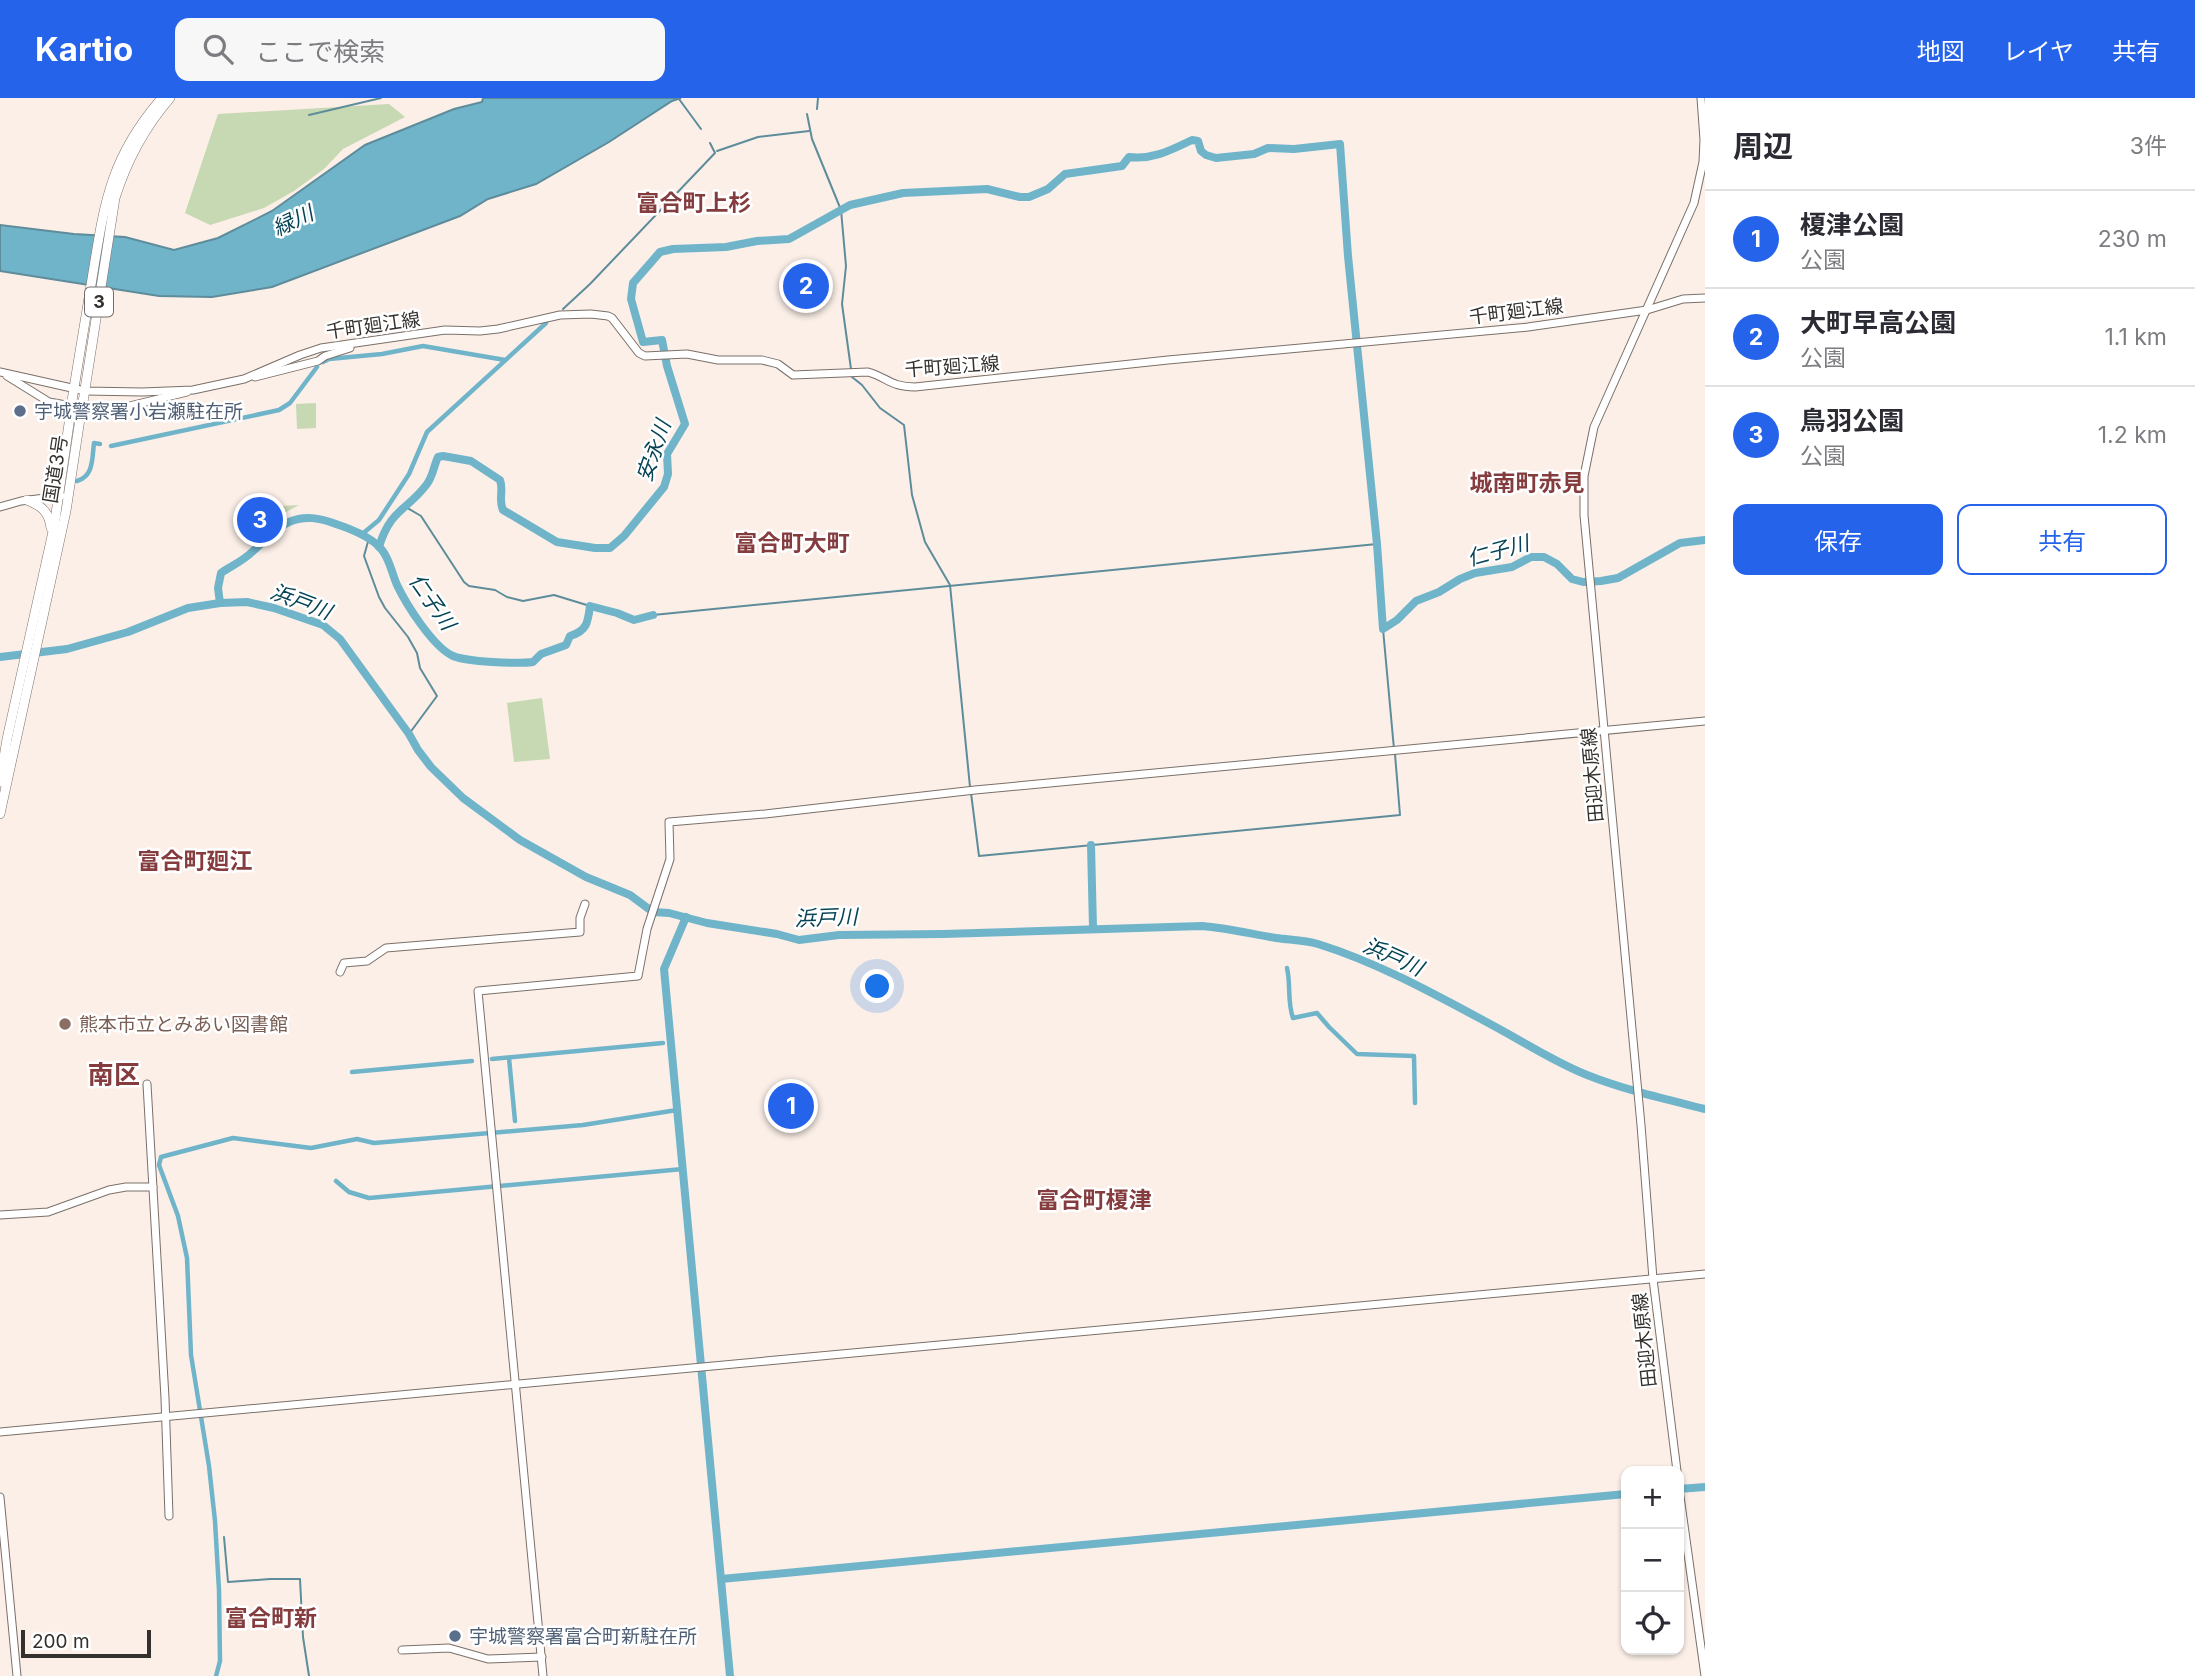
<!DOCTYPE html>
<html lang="ja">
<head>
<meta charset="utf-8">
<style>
	:root { --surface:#fff; --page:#f7f7f7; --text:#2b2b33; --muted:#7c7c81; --line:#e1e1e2; --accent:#2563eb }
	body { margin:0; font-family:Inter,"Noto Sans JP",sans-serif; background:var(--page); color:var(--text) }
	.controls { position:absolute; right:21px; bottom:21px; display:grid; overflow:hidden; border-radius:14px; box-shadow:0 2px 5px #0004 }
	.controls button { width:63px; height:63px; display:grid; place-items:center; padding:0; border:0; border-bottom:2px solid var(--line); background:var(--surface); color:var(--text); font:35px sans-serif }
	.scale { position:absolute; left:21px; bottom:18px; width:130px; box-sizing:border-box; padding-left:7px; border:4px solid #34302d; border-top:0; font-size:19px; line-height:24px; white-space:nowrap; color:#34302d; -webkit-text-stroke:5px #fff; paint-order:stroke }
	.you { position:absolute; left:878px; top:889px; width:24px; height:24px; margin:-18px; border:5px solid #fff; border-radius:50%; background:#1a73e8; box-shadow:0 0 0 10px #1a73e833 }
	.badge { display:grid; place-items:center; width:46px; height:46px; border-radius:50%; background:var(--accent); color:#fff; font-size:23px; font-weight:700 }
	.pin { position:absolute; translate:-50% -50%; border:4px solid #fff; box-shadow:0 2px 7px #0006 }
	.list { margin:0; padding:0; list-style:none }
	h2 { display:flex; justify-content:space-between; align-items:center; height:91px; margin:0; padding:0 28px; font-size:30px }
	h2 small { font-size:23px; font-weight:400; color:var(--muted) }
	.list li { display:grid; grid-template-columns:46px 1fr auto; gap:21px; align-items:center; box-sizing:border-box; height:98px; padding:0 28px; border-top:2px solid var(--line) }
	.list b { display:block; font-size:26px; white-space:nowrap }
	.list p { margin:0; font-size:23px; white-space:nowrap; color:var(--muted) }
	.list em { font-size:23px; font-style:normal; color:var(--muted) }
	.actions { display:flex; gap:14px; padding:21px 28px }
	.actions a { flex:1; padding:16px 0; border:2px solid var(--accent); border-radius:14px; text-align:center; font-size:24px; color:var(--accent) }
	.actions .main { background:var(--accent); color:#fff }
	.icon { flex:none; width:38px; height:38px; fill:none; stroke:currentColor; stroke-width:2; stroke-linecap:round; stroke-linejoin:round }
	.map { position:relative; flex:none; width:1705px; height:1578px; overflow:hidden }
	header { display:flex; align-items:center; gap:42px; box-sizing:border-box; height:98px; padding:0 35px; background:var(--accent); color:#fff }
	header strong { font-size:33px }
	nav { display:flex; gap:38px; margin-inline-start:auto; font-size:24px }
	.search { width:490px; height:63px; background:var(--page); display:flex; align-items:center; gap:18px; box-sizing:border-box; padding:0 24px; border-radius:14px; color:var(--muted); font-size:26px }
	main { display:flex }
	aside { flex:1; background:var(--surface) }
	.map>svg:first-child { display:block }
	.green { fill:#c7d9b2 }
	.water { fill:#70b4ca; stroke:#5e8c9b; stroke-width:2 }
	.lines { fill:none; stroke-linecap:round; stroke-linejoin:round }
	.stream { stroke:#5e8c9b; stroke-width:2 }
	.canal { stroke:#70b4ca; stroke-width:4.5 }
	.river { stroke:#70b4ca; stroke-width:8 }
	.secondary-casing { stroke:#7a7069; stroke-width:9 }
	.highway-casing { stroke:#7a7069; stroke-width:10 }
	.secondary { stroke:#fff; stroke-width:7 }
	.highway { stroke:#fff; stroke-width:9 }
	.highway-bridge-casing { stroke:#7a7069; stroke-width:10; stroke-linecap:butt }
	.highway-bridge { stroke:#fff; stroke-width:9 }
	.service-dot { fill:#5c6f8a; stroke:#fff; stroke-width:2.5 }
	.education-dot { fill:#8d6e63; stroke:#fff; stroke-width:2.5 }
	.labels { text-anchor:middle; stroke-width:5; stroke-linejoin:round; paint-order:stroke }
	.shield { fill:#fff; stroke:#716e6c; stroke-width:2 }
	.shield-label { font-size:18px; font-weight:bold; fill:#34302d }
	.street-label { font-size:19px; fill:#34302d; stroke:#fff }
	.service-label { font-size:19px; fill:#4e5e75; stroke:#fff; text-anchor:start }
	.education-label { font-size:19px; fill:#785e54; stroke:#fff; text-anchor:start }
	.water-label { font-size:21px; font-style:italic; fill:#064455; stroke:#fff }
	.quarter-label { font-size:23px; font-weight:bold; fill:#843c3e; stroke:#fff }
	.district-label { font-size:26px; font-weight:bold; fill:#843c3e; stroke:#fff }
</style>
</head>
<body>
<header>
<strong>Kartio</strong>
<div class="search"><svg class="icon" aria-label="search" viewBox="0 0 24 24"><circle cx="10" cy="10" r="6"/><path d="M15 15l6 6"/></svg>ここで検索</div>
<nav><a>地図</a><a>レイヤ</a><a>共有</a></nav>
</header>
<main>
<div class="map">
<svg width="1705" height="1578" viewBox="0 0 1705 1578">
	<rect width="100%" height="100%" fill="#fbefe8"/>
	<g class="green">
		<path d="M389,6L405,19L343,51L324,71L294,93L264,110L210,127L185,115L218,16Z"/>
		<rect x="797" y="181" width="19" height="14"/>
		<path d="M316,305V330L297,331L296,306Z"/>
		<path d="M299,407L249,434L247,410Z"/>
		<path d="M542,600L550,661L514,664L507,605Z"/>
		<path d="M806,996L807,1015L776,1018L774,1001Z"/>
	</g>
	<path class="water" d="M483,0H681L672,3L609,44L536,86L488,101L460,118L272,189L212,199L159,198L0,173V127L74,136L125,139L174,152L218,140L272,113L365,47L454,11L482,4Z"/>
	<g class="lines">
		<g class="stream">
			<path d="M679,1L701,31"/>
			<path d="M817,11L818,0"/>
			<path d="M807,16L812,41L841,112L846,168L842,206L851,271"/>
			<path d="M309,17L381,0"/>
			<path d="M717,53L758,39L809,33"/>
			<path d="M563,211L590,186L715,55L710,45"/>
			<path d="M852,276V279L862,287L880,310L904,327L912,397L925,444L950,487L970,689"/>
			<path d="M404,408L421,418L464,484L469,488L495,492L507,499L523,503L554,497L590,508"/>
			<path d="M369,440L364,458L379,499L385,510L408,539L417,555L420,570L437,598L409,636"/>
			<path d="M653,517L1377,446"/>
			<path d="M1383,531L1394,651"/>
			<path d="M971,695L979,758L1400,717L1395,656"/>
			<path d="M224,1439L228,1484L270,1481H300L303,1539L309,1578"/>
		</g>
		<g class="canal">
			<path d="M323,264L329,261L382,256L423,248L505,262"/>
			<path d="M111,348L279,312L290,305L317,269"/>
			<path d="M77,383C94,378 92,360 94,345L100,346"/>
			<path d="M361,437L379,422L409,376L427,334L546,225"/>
			<path d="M1287,870C1291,887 1287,903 1293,920L1317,915L1329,929L1357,956L1414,958L1415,1005"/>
			<path d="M509,960L515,1023"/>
			<path d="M492,961L663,945"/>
			<path d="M352,974L472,963"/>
			<path d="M336,1083L349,1094L369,1100L683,1071"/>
			<path d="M216,1578L220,1563L219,1492L215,1423L209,1368L191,1257L187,1160L178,1118L159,1067L161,1059L233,1040L311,1050L357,1041L374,1045L583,1027L677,1012"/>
		</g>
		<g class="river">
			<path d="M379,449C390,411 408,412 427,386C433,378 434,367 438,359L443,358L471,363L500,382C504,392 498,402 503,412L557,444L595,450H610L624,438L664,389L668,376L667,356L685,326L667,268L662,242L643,244L631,201L633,185L660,154L673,151L726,149L757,143L789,141L850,107L903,95L987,91L1020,99H1029L1048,91L1065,76L1122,68L1129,59C1153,62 1171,52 1192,42L1198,43L1201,53L1206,57L1216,60L1254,56L1268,50L1294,51L1340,46L1348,158L1377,446L1383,531L1397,522L1416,503L1439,494L1460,481L1475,475L1512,469L1531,459H1544L1557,466L1572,481L1583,484L1601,483L1618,480L1680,445L1705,442"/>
			<path d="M220,505L218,490L221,475C231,468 243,463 252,454C264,444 274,430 289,424C305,417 320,420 336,426C351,431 372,439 382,452C390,462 392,476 397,487C406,506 433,549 453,558C467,564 517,566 533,564L541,556L566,547L570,538C587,533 588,524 590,508L617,515L634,522L653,517"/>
			<path d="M0,559L67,551L128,534L188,510L220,505L247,504L274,510L323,527L340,541L409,636L418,652L431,669L463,700L520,742L586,779L630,797L653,814L669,815L707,825L777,836L799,842L839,837L943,836L1202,828C1228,830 1251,836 1276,840C1290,842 1304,842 1318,846C1379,865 1436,897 1492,927C1524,944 1554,964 1587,977C1625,992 1665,1001 1705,1011"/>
			<path d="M1091,747L1093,830"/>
			<path d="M686,819L664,871L730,1578"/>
			<path d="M1679,1391L1705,1389"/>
			<path d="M721,1481L1626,1396"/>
		</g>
		<defs>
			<g id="secondary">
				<path d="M0,274L85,293L142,294L193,292L244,281L300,257L321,250L445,232L480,233L498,231L560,217L591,216L608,218L612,220L639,255L645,258L687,256L718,262H762L778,266L793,277L868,274C888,280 891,289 915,289L1168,262L1528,229L1647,212L1683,201L1705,200"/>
				<path d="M7,278L49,304L105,314L187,294"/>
				<path d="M255,279L318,263L325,258L350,250"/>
				<path d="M0,409L21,403L61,398"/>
				<path d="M340,874L344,865L367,863L386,850L580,834V820L585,806"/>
				<path d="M147,986L165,1300L169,1418"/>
				<path d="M0,1117L48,1114L109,1092L126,1089H153"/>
				<path d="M0,1334L1705,1176"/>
				<path d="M1677,1373L1653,1181L1641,1027L1584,417V378L1594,329L1694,105L1703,64L1704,42L1701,0"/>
				<path d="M1679,1391L1705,1578"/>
				<path d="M0,1399L17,1578"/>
				<path d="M402,1552L449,1550L488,1561L542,1559"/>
				<path d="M543,1578L478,893L638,878L647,831L670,761L669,724L765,716L975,692L1705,623"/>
			</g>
			<g id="highway">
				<path d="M72,303C78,264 85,225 91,187C104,109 108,62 162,0"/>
				<path d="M83,304L115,100C127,62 144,30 170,0"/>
				<path d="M27,402C42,408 49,414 51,430"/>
				<path d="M0,684L7,641L54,429L71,312"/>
				<path d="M0,716L66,413L81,314"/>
			</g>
		</defs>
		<use href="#secondary" class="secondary-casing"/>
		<use href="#highway" class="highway-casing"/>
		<use href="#secondary" class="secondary"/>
		<use href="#highway" class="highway"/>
		<defs>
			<g id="highway-bridge">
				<path d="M71,312L72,303"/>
				<path d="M81,314L83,304"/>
			</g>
		</defs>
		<use href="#highway-bridge" class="highway-bridge-casing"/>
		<use href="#highway-bridge" class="highway-bridge"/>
	</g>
	<g class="service-dot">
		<circle cx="20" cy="313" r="7"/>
		<circle cx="455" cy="1538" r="7"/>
	</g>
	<circle class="education-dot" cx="65" cy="926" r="7"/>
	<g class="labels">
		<rect class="shield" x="85" y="189.5" width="28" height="29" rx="5"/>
		<g class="shield-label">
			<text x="99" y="210">3</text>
		</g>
		<g class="street-label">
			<text transform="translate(1516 213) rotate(-7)" y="7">千町廻江線</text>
			<text transform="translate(373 227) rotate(-8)" y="7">千町廻江線</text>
			<text transform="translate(952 268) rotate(-4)" y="7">千町廻江線</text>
			<text transform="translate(55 371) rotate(-81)" y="7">国道3号</text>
			<text transform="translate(1592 677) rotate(-95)" y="7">田迎木原線</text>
			<text transform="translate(1644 1242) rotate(-96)" y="7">田迎木原線</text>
		</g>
		<g class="service-label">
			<text x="34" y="320">宇城警察署小岩瀬駐在所</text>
			<text x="469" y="1545">宇城警察署富合町新駐在所</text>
		</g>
		<g class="education-label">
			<text x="79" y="933">熊本市立とみあい図書館</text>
		</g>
		<g class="water-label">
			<text transform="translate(293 123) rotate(-25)" y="7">緑川</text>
			<text transform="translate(654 353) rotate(-71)" y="7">安永川</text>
			<text transform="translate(1498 453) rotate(-15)" y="7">仁子川</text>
			<text transform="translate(301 504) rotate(21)" y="7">浜戸川</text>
			<text transform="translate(432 504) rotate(55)" y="7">仁子川</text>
			<text transform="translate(826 820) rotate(-2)" y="7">浜戸川</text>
			<text transform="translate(1393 859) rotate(24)" y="7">浜戸川</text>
		</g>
		<g class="quarter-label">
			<text x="694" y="113">富合町上杉</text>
			<text x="1527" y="393">城南町赤見</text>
			<text x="792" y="453">富合町大町</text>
			<text x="195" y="771">富合町廻江</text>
			<text x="1094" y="1110">富合町榎津</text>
			<text x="271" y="1528">富合町新</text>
		</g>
		<g class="district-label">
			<text x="114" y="986">南区</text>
		</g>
	</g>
</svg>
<div class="controls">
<button>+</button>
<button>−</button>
<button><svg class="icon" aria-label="locate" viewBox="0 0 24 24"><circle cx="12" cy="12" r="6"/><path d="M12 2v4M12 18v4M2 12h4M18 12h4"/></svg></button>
</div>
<div class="scale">200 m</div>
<div class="you"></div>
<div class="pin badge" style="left:791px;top:1008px">1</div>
<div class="pin badge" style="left:806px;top:188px">2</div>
<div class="pin badge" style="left:260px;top:422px">3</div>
</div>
<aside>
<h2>周辺<small>3件</small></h2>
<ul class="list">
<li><span class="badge">1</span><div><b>榎津公園</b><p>公園</p></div><em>230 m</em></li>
<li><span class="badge">2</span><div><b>大町早高公園</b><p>公園</p></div><em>1.1 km</em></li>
<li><span class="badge">3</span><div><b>鳥羽公園</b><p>公園</p></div><em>1.2 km</em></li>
</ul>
<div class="actions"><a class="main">保存</a><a>共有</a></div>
</aside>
</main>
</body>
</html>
